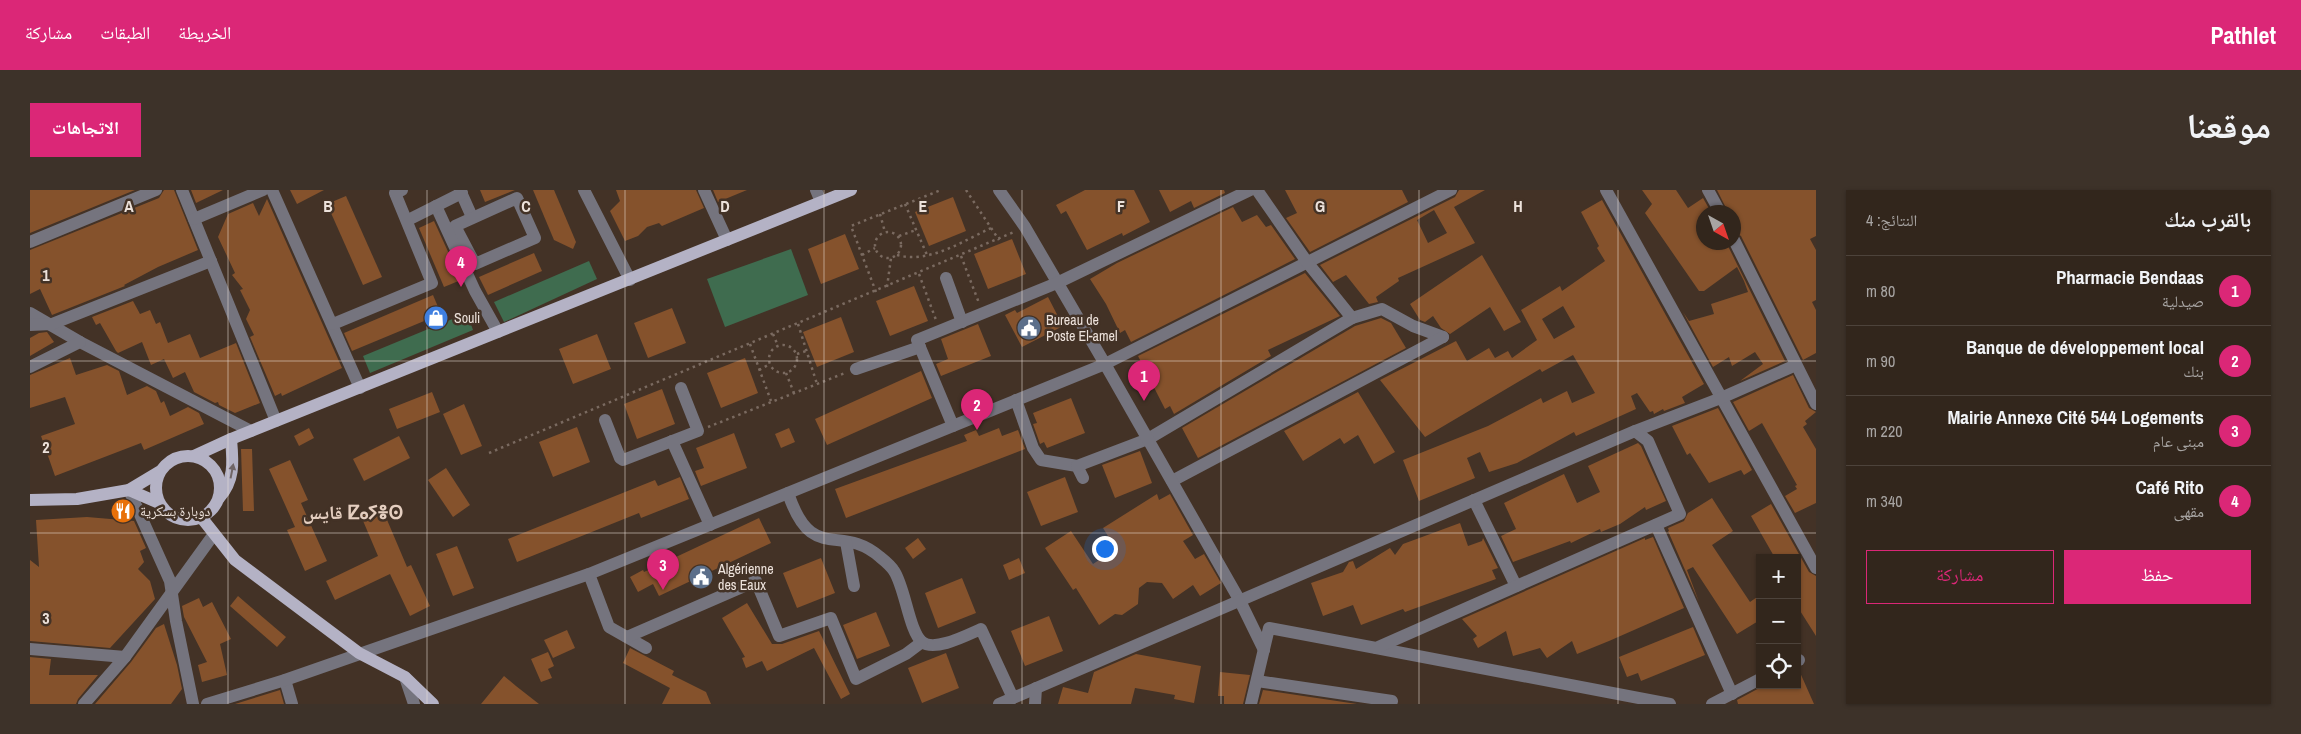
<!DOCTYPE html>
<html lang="ar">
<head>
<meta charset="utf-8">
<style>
	:root { --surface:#32261c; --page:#3d3229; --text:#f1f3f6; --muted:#a8a5a3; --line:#4d433b; --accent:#db2777 }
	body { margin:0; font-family:"Archivo Narrow","Noto Naskh Arabic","Noto Sans Tifinagh",sans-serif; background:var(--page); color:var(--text); direction:rtl }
	.controls { position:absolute; right:15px; bottom:15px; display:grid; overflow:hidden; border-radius:0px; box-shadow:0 1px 4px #0004 }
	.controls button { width:45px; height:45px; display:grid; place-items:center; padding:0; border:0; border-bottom:1px solid var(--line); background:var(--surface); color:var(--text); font:25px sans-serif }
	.compass { position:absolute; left:1666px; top:15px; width:45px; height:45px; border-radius:50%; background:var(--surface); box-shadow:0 1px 4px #0004; rotate:140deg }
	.you { position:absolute; left:1074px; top:358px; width:18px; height:18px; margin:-12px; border:4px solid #fff; border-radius:50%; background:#1a73e8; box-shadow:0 0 0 8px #1a73e833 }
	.badge { display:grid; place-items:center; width:32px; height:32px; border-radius:50%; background:var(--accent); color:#fff; font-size:16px; font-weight:700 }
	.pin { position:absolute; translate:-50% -41px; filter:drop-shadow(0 1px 2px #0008) }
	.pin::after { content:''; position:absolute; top:26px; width:18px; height:15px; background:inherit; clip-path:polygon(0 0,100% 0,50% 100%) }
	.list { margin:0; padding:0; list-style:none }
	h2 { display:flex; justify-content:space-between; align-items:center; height:65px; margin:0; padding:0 20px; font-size:21px }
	h2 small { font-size:16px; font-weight:400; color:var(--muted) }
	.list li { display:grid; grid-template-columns:32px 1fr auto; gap:15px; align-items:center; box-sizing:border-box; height:70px; padding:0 20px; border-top:1px solid var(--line) }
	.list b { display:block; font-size:19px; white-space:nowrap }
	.list p { margin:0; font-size:16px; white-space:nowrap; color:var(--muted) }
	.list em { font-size:16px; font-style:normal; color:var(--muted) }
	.actions { display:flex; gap:10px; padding:15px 20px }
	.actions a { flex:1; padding:11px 0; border:1px solid var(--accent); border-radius:0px; text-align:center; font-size:18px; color:var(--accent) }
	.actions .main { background:var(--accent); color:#fff }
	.icon { flex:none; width:28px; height:28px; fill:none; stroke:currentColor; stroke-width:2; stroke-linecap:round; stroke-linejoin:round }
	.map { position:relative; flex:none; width:1786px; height:514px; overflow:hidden; direction:ltr; border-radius:0px }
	header { display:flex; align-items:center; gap:30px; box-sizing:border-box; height:70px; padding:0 25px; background:var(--accent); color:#fff }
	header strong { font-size:24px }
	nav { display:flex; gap:28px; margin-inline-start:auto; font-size:18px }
	.intro { display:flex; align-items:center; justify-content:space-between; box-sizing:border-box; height:120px; padding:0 30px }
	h1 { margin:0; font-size:35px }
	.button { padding:12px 22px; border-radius:0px; background:var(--accent); color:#fff; font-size:18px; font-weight:700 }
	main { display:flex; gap:30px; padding:0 30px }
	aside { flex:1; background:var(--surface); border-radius:0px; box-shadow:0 1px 4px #0004 }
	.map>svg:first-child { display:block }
	.green { fill:#3f6c4f }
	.building { fill:#85522c; fill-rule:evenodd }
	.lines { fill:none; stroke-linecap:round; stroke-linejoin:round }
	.path { stroke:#7a6a60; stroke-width:2.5; stroke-dasharray:2.5 4; stroke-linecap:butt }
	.minor { stroke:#75747e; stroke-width:12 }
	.major { stroke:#b4b2c5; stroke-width:12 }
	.oneway { fill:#706566 }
	.grid { fill:none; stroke:#ede2db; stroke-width:1; stroke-opacity:0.55 }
	.labels { text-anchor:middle; stroke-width:5; stroke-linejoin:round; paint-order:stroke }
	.poi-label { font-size:14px; fill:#ede2db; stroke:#433226; text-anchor:start }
	.district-label { font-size:19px; font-weight:bold; fill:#e5cfc0; stroke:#433226 }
	.grid-label { font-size:16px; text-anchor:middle; font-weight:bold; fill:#ede2db; stroke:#433226; stroke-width:5; stroke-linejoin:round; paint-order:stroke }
</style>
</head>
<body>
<header>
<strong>Pathlet</strong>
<nav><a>الخريطة</a><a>الطبقات</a><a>مشاركة</a></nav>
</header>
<div class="intro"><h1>موقعنا</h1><a class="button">الاتجاهات</a></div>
<main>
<aside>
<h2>بالقرب منك<small>النتائج: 4</small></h2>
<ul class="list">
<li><span class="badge">1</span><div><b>Pharmacie Bendaas</b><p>صيدلية</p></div><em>80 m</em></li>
<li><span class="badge">2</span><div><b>Banque de développement local</b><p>بنك</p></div><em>90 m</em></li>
<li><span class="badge">3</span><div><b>Mairie Annexe Cité 544 Logements</b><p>مبنى عام</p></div><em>220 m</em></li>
<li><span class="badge">4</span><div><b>Café Rito</b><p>مقهى</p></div><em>340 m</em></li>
</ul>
<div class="actions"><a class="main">حفظ</a><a>مشاركة</a></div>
</aside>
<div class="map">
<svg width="1786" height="514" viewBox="0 0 1786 514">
	<rect width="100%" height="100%" fill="#433226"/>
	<g class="green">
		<path d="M761,59L778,105L695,137L677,89Z"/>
		<path d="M559,71L567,89L474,132L464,112Z"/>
		<path d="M437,123L443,140L340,183L333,166Z"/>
	</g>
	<g class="building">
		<path d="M0,0H105L0,43Z"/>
		<path d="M134,0H144L168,60L128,77L94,95L95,96L22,125L10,99L0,104V60L129,8Z"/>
		<path d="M161,0H193L166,13Z"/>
		<path d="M260,0H294L267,14Z"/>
		<path d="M450,0H485L455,12Z"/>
		<path d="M503,0H524L546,52L543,59L524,50Z"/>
		<path d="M586,0H666L674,18L632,36L629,33L617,37L608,46L595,51L580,21L590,11Z"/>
		<path d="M683,0H717L688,12Z"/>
		<path d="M1055,0H1104L1120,32L1093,46L1092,43L1057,60L1036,21L1031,24L1026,15Z"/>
		<path d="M1129,0H1194L1195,3L1164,18L1161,11L1140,22Z"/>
		<path d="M1255,0H1372L1378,12L1280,62L1256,28L1267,23Z"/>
		<path d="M1429,0H1455L1424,17L1445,53L1368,88L1369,91L1346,107L1348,112L1339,114L1316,85L1303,92L1290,75L1425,7ZM1404,20L1417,43L1398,53L1387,30Z"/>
		<path d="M1612,0H1646L1658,18L1673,8L1681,22H1674V52H1696L1755,171L1710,191L1733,174L1725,162L1702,176L1699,167L1683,177L1653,122L1659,131L1684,124L1681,114L1718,102L1714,91L1707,77L1674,101H1669L1615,23L1622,14Z"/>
		<path d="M1687,0H1786V46L1780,49L1786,60V110L1782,112L1786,120V163L1773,170L1711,46L1704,42V22H1698Z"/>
		<path d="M316,6L352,87L333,95L297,14Z"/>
		<path d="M923,7L936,41L899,56L885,22Z"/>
		<path d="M237,9L312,178L252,206L251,203L245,206L220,147L224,145L216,129L220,120L210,100L213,99L202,85L205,83L188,47L198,24L223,13L229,26Z"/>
		<path d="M1572,10L1674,194L1652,207L1655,213L1634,221L1633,219L1624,224L1623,221L1620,222L1607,203L1601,206L1606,219L1546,246L1544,242L1487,273L1459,282L1450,262L1437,268L1445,288L1389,311L1373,270L1458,236L1511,208L1513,213L1537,201L1542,213L1565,203L1543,165L1512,182L1510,179L1395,247L1350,190L1426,151L1437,171L1459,158L1465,168L1478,161L1482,168L1507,150L1491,120L1530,96L1532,101L1575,71L1567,58L1569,56L1551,22ZM1533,116L1545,137L1524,149L1512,129Z"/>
		<path d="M1203,17L1212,32L1227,25L1236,37L1241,35L1265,69L1101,152L1095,140L1090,143L1076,114L1060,89L1087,73Z"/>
		<path d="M404,31L431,90L414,97L389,38Z"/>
		<path d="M815,44L829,79L791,94L778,59Z"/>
		<path d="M982,49L996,84L958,99L944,64Z"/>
		<path d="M504,63L512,81L458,105L449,87Z"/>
		<path d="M1452,65L1491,132L1474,141L1460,117L1420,144L1411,138L1403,126L1395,132L1390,130L1380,114Z"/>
		<path d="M1275,83L1310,126L1238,160L1241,166L1144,224L1140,216L1135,219L1108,166Z"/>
		<path d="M884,96L898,131L860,146L846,111Z"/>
		<path d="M403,105L411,124L322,161L314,143Z"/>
		<path d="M1018,107L1033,136L992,157L975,125L985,120L987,123Z"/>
		<path d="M103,111L110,124L120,120L126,134L130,132L138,153L160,144L170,168L206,153L230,213L205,223L189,215L188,212L185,213L164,202L155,182L143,188L134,169L121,175L112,152L88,163L86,161L70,133L66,135L62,127Z"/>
		<path d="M642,118L656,153L618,168L604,133Z"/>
		<path d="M811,127L824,162L787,177L773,142Z"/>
		<path d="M1351,128L1361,133L1376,158L1168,268L1152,238L1325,136Z"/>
		<path d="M948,134L961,166L911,186L906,174L918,169L911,149Z"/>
		<path d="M17,142L24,152L0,166V148L9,143Z"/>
		<path d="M567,144L581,179L543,194L529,159Z"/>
		<path d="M40,168L46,185L77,175L89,181L97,205L117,196L126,201L131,213L134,211L140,226L158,217L169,223L174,234L114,260L111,253L25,286L11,246L45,234L35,207L0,218V185Z"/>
		<path d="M715,168L728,203L691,218L677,183Z"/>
		<path d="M891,181L902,208L797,255L785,229Z"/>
		<path d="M1763,185L1779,218L1786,222L1775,231L1777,234L1773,237L1786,259V313L1765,323L1755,306L1767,299L1765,296L1767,295L1732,233L1719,241L1703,212Z"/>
		<path d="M632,199L645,234L607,249L594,214Z"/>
		<path d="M402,202L410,222L367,239L359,219Z"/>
		<path d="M1328,202L1365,262L1344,274L1328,245L1314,254L1310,248L1273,271L1254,241Z"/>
		<path d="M1041,208L1055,243L1017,258L1014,252L1010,254L1003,234L1007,233L1003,223Z"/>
		<path d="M434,214L452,256L431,265L413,224Z"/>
		<path d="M1688,218L1722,280L1714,285L1711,280L1679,293L1660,263L1657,265L1642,236Z"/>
		<path d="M547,237L560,272L523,287L509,252Z"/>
		<path d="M279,238L284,248L269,256L264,246Z"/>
		<path d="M759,238L765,252L751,258L745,244Z"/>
		<path d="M969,238L972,246L988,240L995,259L816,328L805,299L937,251L934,245L946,240L949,246Z"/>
		<path d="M704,243L717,278L671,296L665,281L674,278L666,258Z"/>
		<path d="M369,246L380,268L334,291L323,269Z"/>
		<path d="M1608,253L1611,256L1636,311L1616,320L1615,317L1590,334L1571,342L1570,339L1541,353L1540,351L1483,372L1471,346L1486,339L1474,313L1534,284L1547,313L1570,302L1558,276Z"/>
		<path d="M211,259H222L224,321H213Z"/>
		<path d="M1110,261L1122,293L1085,308L1072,275Z"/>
		<path d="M260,270L278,310L271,313L297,371L275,381L257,340L265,337L239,279Z"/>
		<path d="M416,278L440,315L423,327L398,290Z"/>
		<path d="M650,287L659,309L611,328L609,323L487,372L478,349L625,290L628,296Z"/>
		<path d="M1035,287L1048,322L1011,336L997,302Z"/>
		<path d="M1127,304L1129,310L1140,304L1163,345L1153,351L1165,369L1174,364L1191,393L1170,406L1163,395L1143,409L1132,393L1117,392L1109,398L1108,414L1092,425L1085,424L1069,435L1046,398L1043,400L1015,358L1041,341L1063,374L1086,359L1073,338Z"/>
		<path d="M1682,308L1703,341L1682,355L1720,412L1730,405V430L1707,444L1663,377L1657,380L1669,412L1638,341H1639L1638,338L1654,331L1658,323Z"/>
		<path d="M1741,314L1779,382L1786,386V446L1767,416V368H1745L1721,326Z"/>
		<path d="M352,318L377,377L381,375L400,416L380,426L360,384L305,410L296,391L348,366L331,326Z"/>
		<path d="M57,327L104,331L116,358L110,361L114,372L108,379L120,391L125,409L80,458L0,451V370L9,377L6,330Z"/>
		<path d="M729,328L741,353L629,406L623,394L608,402L600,387L613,380L614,382Z"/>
		<path d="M1430,333L1438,356L1452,351L1453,348L1468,378L1462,380L1466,389L1375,422L1373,419L1331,435L1323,415L1293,426L1281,393L1313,382L1319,372L1323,371L1326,379L1360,358L1365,365L1373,354Z"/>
		<path d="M1623,347L1654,418L1579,451L1547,464L1542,451L1517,468L1510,458L1483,466L1476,441L1448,458L1443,449L1447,446L1432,429L1615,348V350Z"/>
		<path d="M888,348L896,359L883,369L875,358Z"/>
		<path d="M427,356L444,398L423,406L406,364Z"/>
		<path d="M791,368L805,403L767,418L753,383Z"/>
		<path d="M989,368L995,383L979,390L973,375Z"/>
		<path d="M932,388L946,423L908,438L895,403Z"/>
		<path d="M208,406L256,447L247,457L200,416Z"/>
		<path d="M169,408L173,417L182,412L201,449L190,454L197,485L172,492L168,475L177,472L154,427L152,416Z"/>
		<path d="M717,413L742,454H752L789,441L820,504L811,509L784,458L737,481L732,471L716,478L712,468L715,467L692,428Z"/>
		<path d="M846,422L860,456L827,469L813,435Z"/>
		<path d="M1019,426L1033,461L995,476L981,441Z"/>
		<path d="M134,434L147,475L152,499L141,514H65L101,472L126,438Z"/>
		<path d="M1663,437L1675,465L1611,491L1608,483L1597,487L1589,467Z"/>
		<path d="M537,440L545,458L523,468L514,450Z"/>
		<path d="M600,458L644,481L642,485L676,502L681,514H632L640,498L593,473Z"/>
		<path d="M518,462L524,476L518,479L522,488L511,492L501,469Z"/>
		<path d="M916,463L929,498L892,513L878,478Z"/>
		<path d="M1106,464L1171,476L1164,513L1144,509L1145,505L1105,498L1101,514H1028L1033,497L1058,503L1064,482Z"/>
		<path d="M0,467L21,469L19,485H68L48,509L46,514H0Z"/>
		<path d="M1768,478L1784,514H1708L1707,510L1735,495H1767Z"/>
		<path d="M1190,482L1220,485L1213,514H1194V506H1188Z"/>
		<path d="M474,486L486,496L509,514H451Z"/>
		<path d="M250,500L254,514H205Z"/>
		<path d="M1233,500L1327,514H1229Z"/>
	</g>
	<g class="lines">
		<g class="path">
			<path d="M936,0L969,50"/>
			<path d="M875,14L897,65"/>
			<path d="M850,24L855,42"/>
			<circle cx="858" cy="55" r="13"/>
			<path d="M869,46L886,40"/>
			<path d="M832,65L845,58"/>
			<path d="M867,65C899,74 933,51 961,38"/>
			<path d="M931,66L949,113"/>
			<path d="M889,84L906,130"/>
			<path d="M857,97L861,68"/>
			<path d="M846,102L821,36L911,0"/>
			<path d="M768,134L787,194"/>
			<path d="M743,144L748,156"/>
			<path d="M720,154L741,211"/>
			<circle cx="753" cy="169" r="14"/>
			<path d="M767,164L776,161"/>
			<path d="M729,180L740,174"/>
			<path d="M756,183L764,203"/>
			<path d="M678,237L815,183"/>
			<path d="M459,263L984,42"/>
		</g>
		<g class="minor">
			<path d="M152,0L246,231"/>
			<path d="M242,0L330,198"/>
			<path d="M430,0L442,27"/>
			<path d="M554,0L600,90"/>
			<path d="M674,0L697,50"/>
			<path d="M786,0L791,12"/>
			<path d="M969,0L995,37L1075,174L1421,0"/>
			<path d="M1576,0L1786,378"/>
			<path d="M1678,0L1690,22"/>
			<path d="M487,8L505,48L445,74L425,36Z"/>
			<path d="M406,16L445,101L468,142"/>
			<path d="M164,29L233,0"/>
			<path d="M378,30L432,3"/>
			<path d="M1704,50L1786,214"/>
			<path d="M0,52L126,0"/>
			<path d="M916,88L932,132"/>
			<path d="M0,123L50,152L221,241"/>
			<path d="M1322,128L1352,119L1383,136L1413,147"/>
			<path d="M303,134L402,93L365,3L372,0"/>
			<path d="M0,135L22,134L181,71"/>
			<path d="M0,177L50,152"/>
			<path d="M826,179L890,157"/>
			<path d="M986,210L1003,258L1011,270L1047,276L1053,288"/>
			<path d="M575,230L590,268L593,270L668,241L651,198"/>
			<path d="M923,236L887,150L1027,93L1220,0"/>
			<path d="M1605,241L1691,208L1766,175"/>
			<path d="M642,251L680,335"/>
			<path d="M1047,276L1118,249L1322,128L1277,72L1227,0"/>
			<path d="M1142,291L1413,147"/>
			<path d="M99,300L140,391L146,431L163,514"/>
			<path d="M758,303C782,375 810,332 850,367C855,371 861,376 864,381C875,397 879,441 892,452C905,462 937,445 951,439L983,508"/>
			<path d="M1444,310L1486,396"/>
			<path d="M1626,335L1702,504"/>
			<path d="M816,352L824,396"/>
			<path d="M559,384L579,437L616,458"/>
			<path d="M597,447L726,391L749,446L801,428L826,489L876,464L892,452"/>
			<path d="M1346,458L1640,514"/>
			<path d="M0,459L95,467"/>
			<path d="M1767,470H1769"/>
			<path d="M375,487L384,514"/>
			<path d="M255,490L262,514"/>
			<path d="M1227,491L1362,511L1361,514"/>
			<path d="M54,514L95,467L184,344"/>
			<path d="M177,514L255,490L559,384L1075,174L1210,411L1234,460"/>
			<path d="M969,514L1605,241L1618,251L1650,324L1346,458L1239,438L1221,514"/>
			<path d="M1005,514L1006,498"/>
			<path d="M1682,514L1730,489"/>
		</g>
		<g class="major">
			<path d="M164,266L201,249L821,0"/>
			<circle cx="158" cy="298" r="32"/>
			<path d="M99,300L129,313"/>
			<path d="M189,308C205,290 203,272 201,249"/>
			<path d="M0,310L47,309L99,300L129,282"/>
			<path d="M171,327L205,370L329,463L375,487L403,514"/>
		</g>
	</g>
	<defs><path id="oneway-solid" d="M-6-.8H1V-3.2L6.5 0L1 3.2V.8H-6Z" transform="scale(1.25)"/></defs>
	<use class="oneway" href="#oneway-solid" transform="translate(202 281) rotate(-79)"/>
	<path class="grid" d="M198,0V514M397,0V514M595,0V514M794,0V514M992,0V514M1191,0V514M1389,0V514M1588,0V514M0,171H1786M0,343H1786"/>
	<defs>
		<symbol id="shop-disc" viewBox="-11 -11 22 22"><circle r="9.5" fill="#3f7fe0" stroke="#433226"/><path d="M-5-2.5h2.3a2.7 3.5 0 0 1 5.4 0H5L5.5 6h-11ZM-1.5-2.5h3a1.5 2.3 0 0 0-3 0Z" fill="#fff"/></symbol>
		<symbol id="civic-disc" viewBox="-11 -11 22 22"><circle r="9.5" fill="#5c6f8a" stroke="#433226"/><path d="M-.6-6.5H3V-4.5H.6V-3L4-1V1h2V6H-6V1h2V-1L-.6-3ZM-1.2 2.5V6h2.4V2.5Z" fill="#fff"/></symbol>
		<symbol id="restaurant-disc" viewBox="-11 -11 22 22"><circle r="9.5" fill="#e8710a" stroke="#433226"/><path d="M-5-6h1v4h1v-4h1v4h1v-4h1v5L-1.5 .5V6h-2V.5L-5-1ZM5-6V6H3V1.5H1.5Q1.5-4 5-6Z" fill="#fff"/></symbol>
	</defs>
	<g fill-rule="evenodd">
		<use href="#shop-disc" x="392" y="114" width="28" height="28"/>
		<use href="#civic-disc" x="985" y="124" width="28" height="28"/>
		<use href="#restaurant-disc" x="79" y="307" width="28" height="28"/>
		<use href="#civic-disc" x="657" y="373" width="28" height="28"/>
	</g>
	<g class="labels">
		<g class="poi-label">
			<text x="424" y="133">Souli</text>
			<text x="1016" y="135">Bureau de<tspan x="1016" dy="16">Poste El-amel</tspan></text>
			<text x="110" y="326">دوبارة بسكرية</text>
			<text x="688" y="384">Algérienne<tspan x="688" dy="16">des Eaux</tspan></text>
		</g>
		<g class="district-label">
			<text x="323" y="329">قايس ⵇⴰⵢⴻⵙ</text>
		</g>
	</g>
	<g class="grid-label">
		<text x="99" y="22">A</text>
		<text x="298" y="22">B</text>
		<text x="496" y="22">C</text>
		<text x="695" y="22">D</text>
		<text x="893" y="22">E</text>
		<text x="1091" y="22">F</text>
		<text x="1290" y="22">G</text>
		<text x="1488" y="22">H</text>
		<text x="16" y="91">1</text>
		<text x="16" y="263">2</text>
		<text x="16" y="434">3</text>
	</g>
</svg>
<div class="controls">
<button>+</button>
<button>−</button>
<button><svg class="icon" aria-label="locate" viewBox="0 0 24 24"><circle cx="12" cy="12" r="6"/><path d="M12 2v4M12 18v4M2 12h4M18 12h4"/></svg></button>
</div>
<svg class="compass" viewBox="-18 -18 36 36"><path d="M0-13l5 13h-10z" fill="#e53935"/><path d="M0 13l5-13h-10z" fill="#a8a5a3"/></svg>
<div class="you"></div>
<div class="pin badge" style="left:1114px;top:211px">1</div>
<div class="pin badge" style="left:947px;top:240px">2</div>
<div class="pin badge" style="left:633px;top:400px">3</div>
<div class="pin badge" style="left:431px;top:97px">4</div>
</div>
</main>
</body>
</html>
